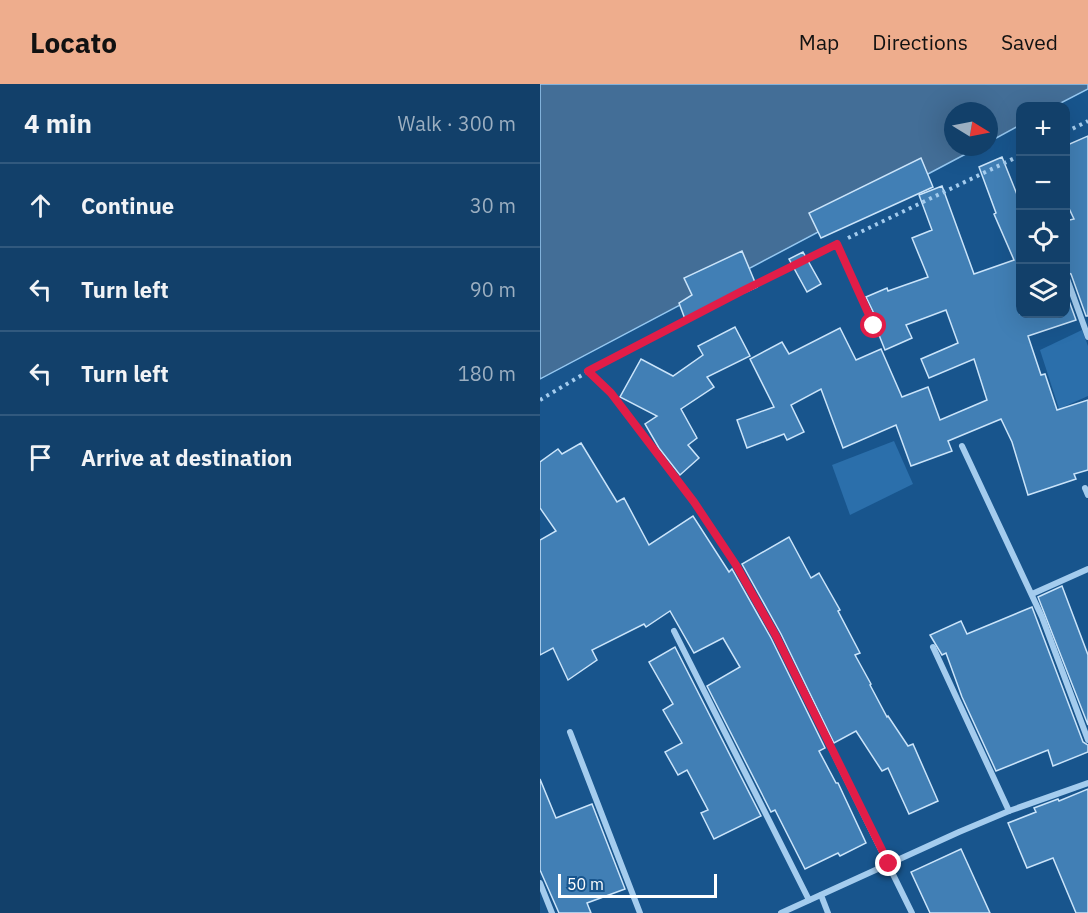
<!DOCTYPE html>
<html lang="en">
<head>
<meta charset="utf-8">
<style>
	:root { --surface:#12406a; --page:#1b4770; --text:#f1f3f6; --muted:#9cafc1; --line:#31597e; --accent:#eead8d }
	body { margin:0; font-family:"IBM Plex Sans",sans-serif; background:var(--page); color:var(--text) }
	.controls { position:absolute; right:18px; top:18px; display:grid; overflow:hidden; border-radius:12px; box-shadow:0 6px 24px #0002 }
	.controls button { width:54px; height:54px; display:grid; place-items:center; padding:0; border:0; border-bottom:2px solid var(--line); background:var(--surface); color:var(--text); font:30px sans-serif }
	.compass { position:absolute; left:404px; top:18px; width:54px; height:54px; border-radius:50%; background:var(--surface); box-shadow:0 6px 24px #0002; rotate:100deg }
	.scale { position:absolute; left:18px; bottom:15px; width:159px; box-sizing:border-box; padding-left:6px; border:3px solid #fff; border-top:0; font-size:16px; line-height:21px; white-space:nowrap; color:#fff; -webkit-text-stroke:4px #18558d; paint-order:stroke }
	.stop { position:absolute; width:18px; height:18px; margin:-14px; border:4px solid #e11d48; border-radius:50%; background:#fff }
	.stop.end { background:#e11d48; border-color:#fff; box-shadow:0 2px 6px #0008 }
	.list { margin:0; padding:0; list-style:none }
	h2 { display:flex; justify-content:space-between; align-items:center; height:78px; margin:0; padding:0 24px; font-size:26px }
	h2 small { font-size:20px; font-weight:400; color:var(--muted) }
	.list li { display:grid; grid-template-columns:39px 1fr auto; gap:18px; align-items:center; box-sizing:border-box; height:84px; padding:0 24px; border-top:2px solid var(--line) }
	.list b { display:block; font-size:22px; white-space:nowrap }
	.list em { font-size:20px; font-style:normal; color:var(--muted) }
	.icon { flex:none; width:33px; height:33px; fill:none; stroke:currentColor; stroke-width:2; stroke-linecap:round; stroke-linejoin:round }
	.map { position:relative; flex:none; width:548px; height:829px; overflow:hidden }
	header { display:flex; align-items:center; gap:36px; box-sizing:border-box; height:84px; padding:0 30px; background:var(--accent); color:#111 }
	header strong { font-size:28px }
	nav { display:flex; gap:33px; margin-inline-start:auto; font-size:21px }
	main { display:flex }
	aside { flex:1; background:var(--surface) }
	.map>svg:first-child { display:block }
	.green { fill:#2b6fab }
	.water { fill:#436e97; stroke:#96c8f1; stroke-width:1.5 }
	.building { fill:#417fb5; stroke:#cae4fa; stroke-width:1.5 }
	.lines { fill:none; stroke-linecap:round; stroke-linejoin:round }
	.path { stroke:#a4ccee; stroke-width:4; stroke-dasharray:3 4.5; stroke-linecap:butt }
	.minor { stroke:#a4ccee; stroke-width:6 }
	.route { stroke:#e11d48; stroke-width:8 }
</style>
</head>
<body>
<header>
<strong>Locato</strong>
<nav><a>Map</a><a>Directions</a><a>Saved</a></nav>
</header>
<main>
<aside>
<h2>4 min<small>Walk · 300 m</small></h2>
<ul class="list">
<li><svg class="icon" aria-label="ahead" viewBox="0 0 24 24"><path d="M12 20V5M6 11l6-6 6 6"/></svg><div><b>Continue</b></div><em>30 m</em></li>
<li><svg class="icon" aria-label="left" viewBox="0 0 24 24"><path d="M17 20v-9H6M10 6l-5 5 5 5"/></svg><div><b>Turn left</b></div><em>90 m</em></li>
<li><svg class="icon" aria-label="left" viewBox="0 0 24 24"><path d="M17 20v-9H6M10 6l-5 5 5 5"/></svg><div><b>Turn left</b></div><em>180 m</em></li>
<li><svg class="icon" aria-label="arrive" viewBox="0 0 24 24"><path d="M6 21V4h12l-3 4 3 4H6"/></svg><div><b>Arrive at destination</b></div></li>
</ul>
</aside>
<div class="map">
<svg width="548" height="829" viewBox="0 0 548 829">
	<rect width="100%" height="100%" fill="#18558d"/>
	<g class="green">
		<path d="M542,246L548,262V312L519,325L500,266Z"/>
		<path d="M354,357L373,400L310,431L292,381Z"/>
	</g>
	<path class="water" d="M0,0H548V5L515,22H481L480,41L449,58V27H413V63H439L0,295Z"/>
	<g class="building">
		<path d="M548,52V232H546L531,190L525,187V137L534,135L525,116V62Z"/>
		<path d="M462,73L480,118V230H525V206L536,236L488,252L501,291L505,290L517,326L548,316V386L534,390L536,395L488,411L472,358L461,335L408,357L412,367L371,382L356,341L303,364L281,305L251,321L264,348L247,356L244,350L207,364L197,336L234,323L210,275L242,258L249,270L300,244L316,276L341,265L362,313L388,303L400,336L447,316L434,275L389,294L381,275L418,259L406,226L366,241L372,254L345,266L337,246L339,240L326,213L347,204L348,207L388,193L372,154L392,146L379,111L402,102L434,190L474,176L454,130L456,129L439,83Z"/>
		<path d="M381,74L393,103L281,154L269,129Z"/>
		<path d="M202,167L217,203L145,235L139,219L152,211L144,194Z"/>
		<path d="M263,168L281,200L267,208L249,175Z"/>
		<path d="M195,243L210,272L167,293L174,303L141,325L157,354L148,361L159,374L140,391L119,364L105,340L117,332L80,313L101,275L133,292L163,271L158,262Z"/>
		<path d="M41,359L77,418L84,414L109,461L153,432L189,488L192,485L231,554L285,664L279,667L296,699H298L326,759L300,772L298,769L265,785L235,726L231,728L167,602L200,583L183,554L154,569L130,527L106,543L104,540L52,566L57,576L28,596L13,564L0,571V456L16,447L0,424V378L18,365L22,370Z"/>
		<path d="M249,453L271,494L279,489L300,526L298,527L320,569L315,571L331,600L330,601L347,633L348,632L368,662L373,660L398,717L369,730L348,684L342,687L316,647L294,659L241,550L202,480Z"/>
		<path d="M522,502L548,571V641L498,513Z"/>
		<path d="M492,523L543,658L548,661V668L513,682L508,666L456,687L422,613L406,569L402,571L390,551L421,537L427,550Z"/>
		<path d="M135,563L221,732L174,755L161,729L168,726L147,686L138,691L125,668L142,659L123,626L133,620L109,578Z"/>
		<path d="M0,695L16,734L52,720L85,805L47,819L51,829H19L0,786Z"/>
		<path d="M548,705V829H536L513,774L487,784L468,739L496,728L494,724L518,715L519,717Z"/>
		<path d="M421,765L450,829H390L371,788Z"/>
	</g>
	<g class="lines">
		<g class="path">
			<path d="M526,48L548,37"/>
			<path d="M308,154L481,71"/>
			<path d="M48,287L63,301"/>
			<path d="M0,316C92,260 189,213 286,166"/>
		</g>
		<g class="minor">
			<path d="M297,160L334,242"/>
			<path d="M526,192L548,253"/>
			<path d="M71,309L154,418L196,481L236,552L372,829"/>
			<path d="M422,362L502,533L548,656"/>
			<path d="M545,404L548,411"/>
			<path d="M492,510L548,485"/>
			<path d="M134,547L269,816"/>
			<path d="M393,563L469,727"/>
			<path d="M30,648L100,829"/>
			<path d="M0,799L12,829"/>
			<path d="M281,811L288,829"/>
			<path d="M241,829L419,748L469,727L548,699"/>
		</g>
	</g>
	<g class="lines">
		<path class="route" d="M334,242L297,160L202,207L48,287L71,309L154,418L196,481L236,552L349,780"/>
	</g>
</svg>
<div class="controls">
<button>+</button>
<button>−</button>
<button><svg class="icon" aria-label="locate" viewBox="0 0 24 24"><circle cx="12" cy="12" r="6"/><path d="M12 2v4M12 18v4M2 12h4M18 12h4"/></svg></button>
<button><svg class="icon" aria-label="layers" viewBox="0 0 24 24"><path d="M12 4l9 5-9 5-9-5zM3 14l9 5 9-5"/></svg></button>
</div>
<svg class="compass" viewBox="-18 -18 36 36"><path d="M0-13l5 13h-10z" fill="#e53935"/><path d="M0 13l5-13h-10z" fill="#9cafc1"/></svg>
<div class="scale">50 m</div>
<div class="stop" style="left:334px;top:242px"></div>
<div class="stop end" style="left:349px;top:780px"></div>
</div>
</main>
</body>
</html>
